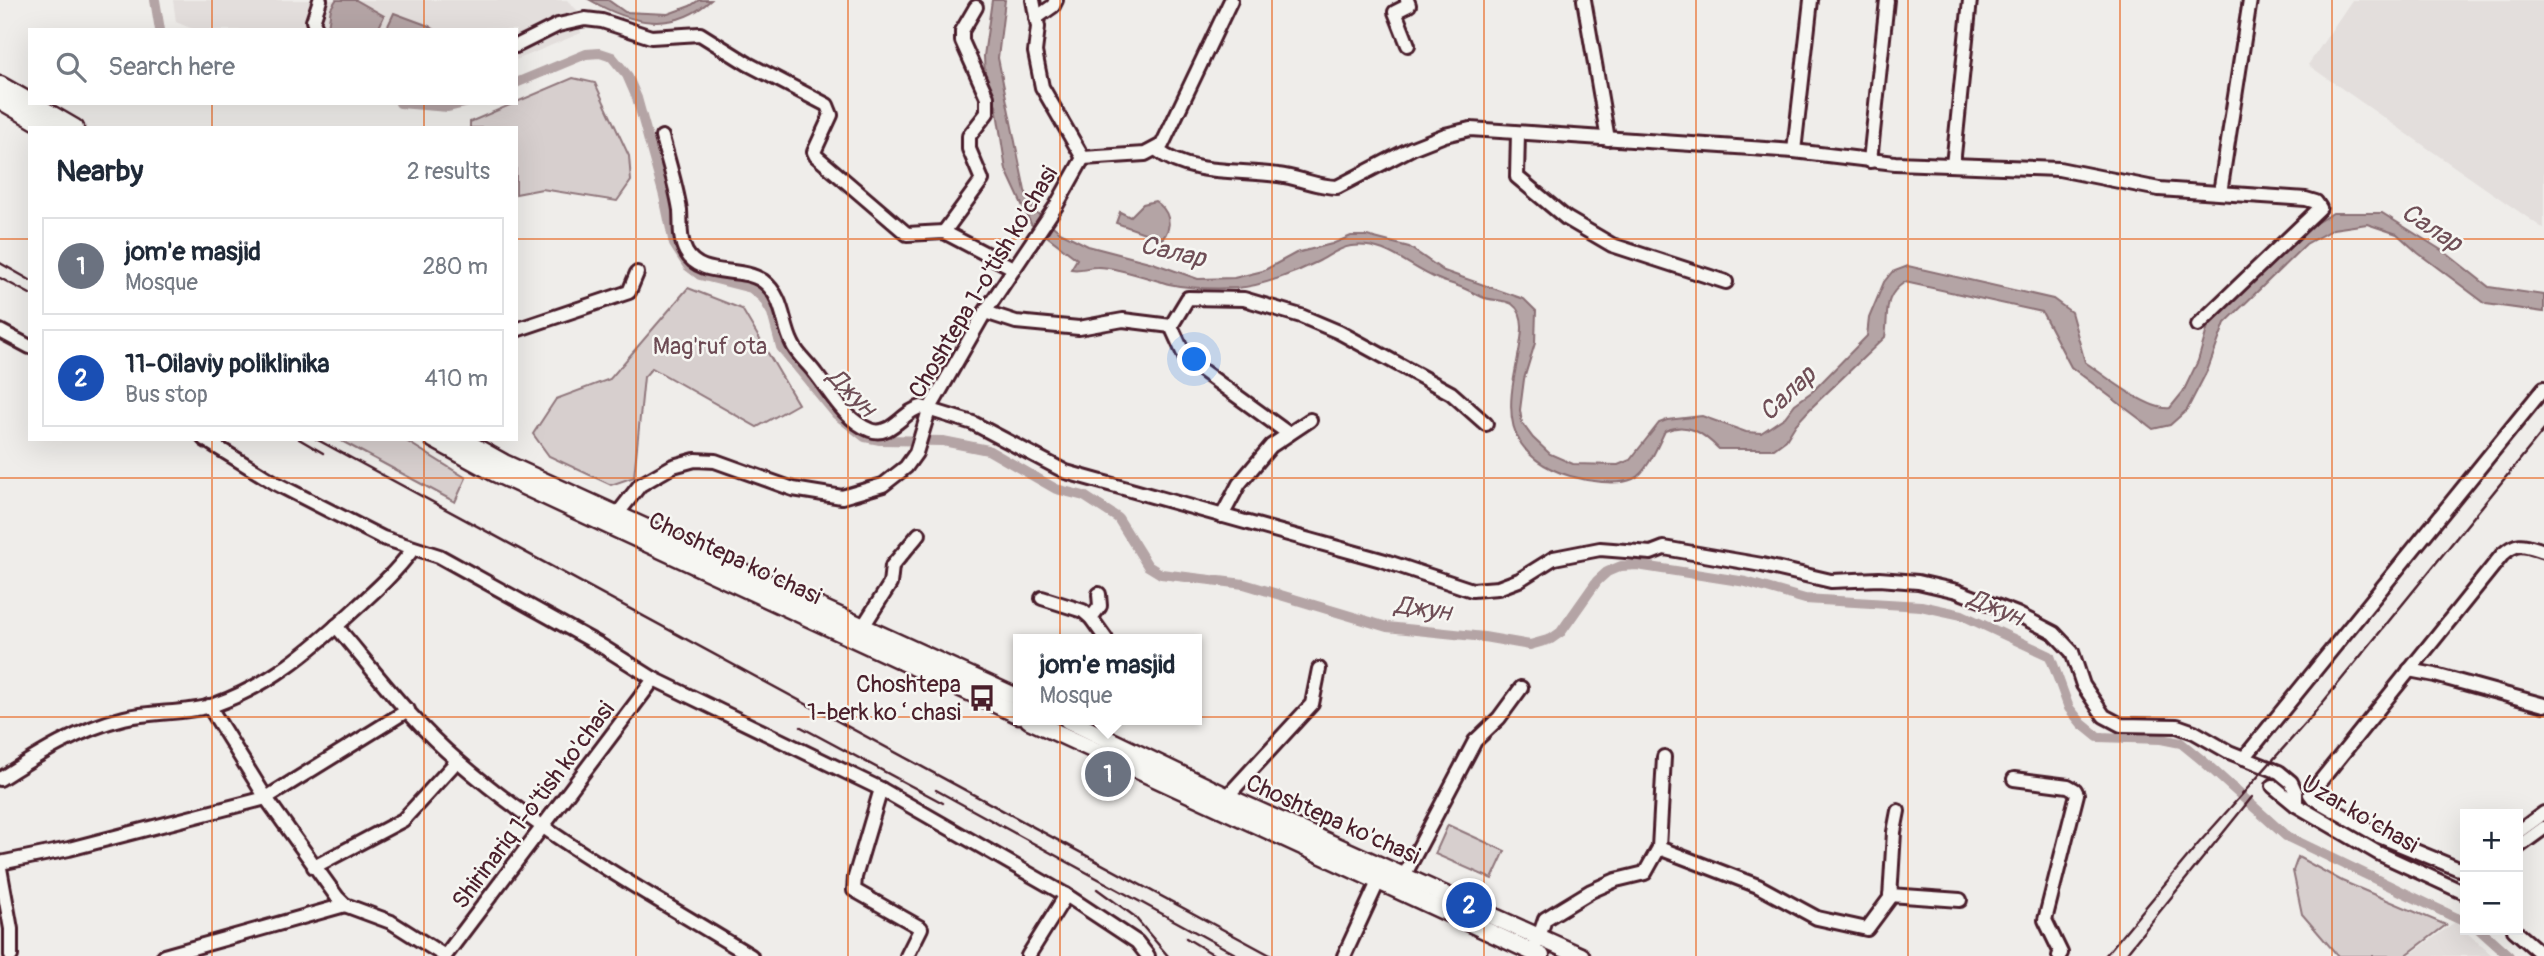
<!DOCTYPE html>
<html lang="en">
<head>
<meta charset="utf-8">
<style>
	:root { --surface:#fff; --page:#f6f6f7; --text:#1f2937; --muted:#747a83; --line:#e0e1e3; --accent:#2563eb }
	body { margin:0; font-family:Pangolin,sans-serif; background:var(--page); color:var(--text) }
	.controls { position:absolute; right:21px; bottom:21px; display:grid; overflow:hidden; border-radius:0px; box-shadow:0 7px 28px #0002 }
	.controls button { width:63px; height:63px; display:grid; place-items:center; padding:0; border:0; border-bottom:2px solid var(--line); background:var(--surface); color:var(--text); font:35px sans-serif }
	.you { position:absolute; left:1195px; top:360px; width:24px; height:24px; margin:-18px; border:5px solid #fff; border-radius:50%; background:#1a73e8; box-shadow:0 0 0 10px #1a73e833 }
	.badge { display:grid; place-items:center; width:46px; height:46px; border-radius:50%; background:var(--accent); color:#fff; font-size:23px; font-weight:700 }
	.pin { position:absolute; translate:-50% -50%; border:4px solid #fff; box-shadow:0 2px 7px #0006 }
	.popup { position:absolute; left:1013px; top:634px; width:189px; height:91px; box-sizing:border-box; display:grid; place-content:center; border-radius:0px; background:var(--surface); filter:drop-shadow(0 2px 5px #0005); font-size:23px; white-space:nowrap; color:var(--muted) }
	.popup b { font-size:26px; color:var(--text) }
	.popup::after { content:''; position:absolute; left:50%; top:100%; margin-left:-14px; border:14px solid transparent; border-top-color:var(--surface) }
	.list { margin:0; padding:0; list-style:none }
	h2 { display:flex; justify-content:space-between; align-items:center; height:91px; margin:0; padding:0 28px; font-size:30px }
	h2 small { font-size:23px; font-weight:400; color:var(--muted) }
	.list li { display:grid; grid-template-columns:46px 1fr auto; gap:21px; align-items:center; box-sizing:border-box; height:98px; margin:0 14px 14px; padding:0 14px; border:2px solid var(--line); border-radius:0px }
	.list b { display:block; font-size:26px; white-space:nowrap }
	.list p { margin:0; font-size:23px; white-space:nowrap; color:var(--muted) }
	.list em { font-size:23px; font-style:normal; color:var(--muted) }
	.icon { flex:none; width:38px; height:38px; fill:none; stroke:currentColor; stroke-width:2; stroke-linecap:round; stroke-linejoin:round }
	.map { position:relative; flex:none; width:2544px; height:956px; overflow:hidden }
	.search { position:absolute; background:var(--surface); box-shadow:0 7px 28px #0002; left:28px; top:28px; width:490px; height:77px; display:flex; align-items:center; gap:18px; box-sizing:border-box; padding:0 24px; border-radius:0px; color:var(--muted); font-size:26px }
	.panel { position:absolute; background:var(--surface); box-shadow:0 7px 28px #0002; left:28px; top:126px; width:490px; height:315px; border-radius:0px }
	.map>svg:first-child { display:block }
	.built { fill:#e3dedc }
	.green { fill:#d7cfce; stroke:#90777c; stroke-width:2 }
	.water { fill:#b4a4a5; stroke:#8a6f74; stroke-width:2 }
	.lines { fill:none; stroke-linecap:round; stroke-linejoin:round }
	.canal { stroke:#b4a4a5; stroke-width:10 }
	.minor-casing { stroke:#4a1f2b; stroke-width:18 }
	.major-casing { stroke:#4a1f2b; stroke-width:21 }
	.minor { stroke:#f6f6f2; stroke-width:12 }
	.major { stroke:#f6f6f2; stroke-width:16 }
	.rail { stroke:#4a1f2b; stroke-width:2.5 }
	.grid { fill:none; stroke:#e8590c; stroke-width:2; stroke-opacity:0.55 }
	.labels { text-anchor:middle; stroke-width:5; stroke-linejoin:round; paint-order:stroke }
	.street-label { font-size:24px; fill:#4a1f2b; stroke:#f6f6f2 }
	.park-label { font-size:24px; fill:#6d4b54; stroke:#f6f6f2 }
	.poi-label { font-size:24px; fill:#4a1f2b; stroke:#f6f6f2; text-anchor:end }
	.water-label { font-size:26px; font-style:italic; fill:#6f4e56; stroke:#f6f6f2 }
</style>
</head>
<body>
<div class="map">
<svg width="2544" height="956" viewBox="0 0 2544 956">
	<rect width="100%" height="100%" fill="#efedea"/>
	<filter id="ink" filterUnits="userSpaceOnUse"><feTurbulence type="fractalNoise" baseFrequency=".0143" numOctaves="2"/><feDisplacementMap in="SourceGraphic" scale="14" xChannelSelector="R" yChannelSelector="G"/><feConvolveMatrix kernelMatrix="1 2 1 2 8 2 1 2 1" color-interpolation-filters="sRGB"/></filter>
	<g filter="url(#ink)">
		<g class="built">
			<path d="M173,0H567L577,10L581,33L516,60V30H195L176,22Z"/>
			<path d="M2352,0H2544V229L2308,65Z"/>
			<path d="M2455,922L2493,956H2408Z"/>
		</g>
		<g class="green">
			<path d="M573,78L595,83L629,156L631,181L617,201L542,189L516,194V128H470V122Z"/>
			<path d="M688,288L742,309L798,404L757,427L652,368L644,377L634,477L611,485L549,456L533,434L556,399L610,379Z"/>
			<path d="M338,439H403L466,478L455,502Z"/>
			<path d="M1448,825L1505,851L1492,879L1435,854Z"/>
			<path d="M2298,857L2342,881L2446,925L2405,956H2338L2302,914L2293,871Z"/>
		</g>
		<g class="water">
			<path d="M336,0H356L384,16L378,30H332L328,27L331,8Z"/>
			<path d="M590,0H608L625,12L668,14L690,6L699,0H711C673,34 631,24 590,0Z"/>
			<path d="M992,0H1005L998,58L1025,191L1036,212L1060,232L1088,246L1153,263L1198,279L1234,278L1263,271L1296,253L1332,244L1351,236H1367L1409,247L1444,271L1524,299L1536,311L1535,343L1524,379L1520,410L1522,423L1533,438L1550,454L1573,464L1618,465L1630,460L1659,423L1667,420L1702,416L1746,432L1761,433L1785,417L1795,404L1813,391L1867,336L1869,318L1884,282L1892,272L1908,266L2053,299L2071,312L2085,362C2104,375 2148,411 2170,408L2183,392L2198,361L2210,319L2299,233L2333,213H2382L2446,253L2489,287L2544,295V312L2486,304L2418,253L2397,234L2367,224L2333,229L2306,244L2225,323L2208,369L2187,410L2170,425L2153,429L2071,367L2042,312L1905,282C1882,297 1889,313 1885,337L1811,408L1796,424L1786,440L1774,449H1719C1703,433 1687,421 1665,431C1658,445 1647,473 1633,479C1617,486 1587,481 1570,476C1455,441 1551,331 1512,304C1504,299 1491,301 1482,297C1474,293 1466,289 1458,286C1451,283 1444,282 1438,279C1408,267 1386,241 1351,246C1338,248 1329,256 1317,262C1295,273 1262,286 1237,288C1214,289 1191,289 1169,284C1151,279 1113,266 1097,267C1087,267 1080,271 1071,269L1077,259L1031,224L1006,170L996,105L985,79L984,56Z"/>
			<path d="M394,13L429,26L435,30H386Z"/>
			<path d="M1155,201C1169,210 1174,226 1162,239L1116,223L1120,212L1130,217L1143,204Z"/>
		</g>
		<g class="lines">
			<g class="canal">
				<path d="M155,0L160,30"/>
				<path d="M516,83L586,54L600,53L612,57L627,75L637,98L664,196L674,244L688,266L700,275L751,288L763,298L772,313L781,347L836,414L865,437L880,440L943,441L988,450L1056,489L1084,496L1118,518L1148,566L1161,574L1244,584L1387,627L1484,637L1530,645L1551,639L1561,632L1597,581L1607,572L1621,566L1637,565L1746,582L1805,599L1921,606L1962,615L2050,656L2069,708L2082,724L2098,737L2161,739L2181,743L2203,761L2286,836L2465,922"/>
				<path d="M400,103L448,107L465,103"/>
				<path d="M2480,930L2509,956"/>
			</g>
			<defs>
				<g id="minor">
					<path d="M1033,0L1038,27L1035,52L1042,87L1083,158"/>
					<path d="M1407,0L1409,5L1395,12L1408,45"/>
					<path d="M1584,0L1608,139"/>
					<path d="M1036,18L1053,6L1056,0"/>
					<path d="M317,30L313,21L320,0"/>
					<path d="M516,46L558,25L585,19L602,21L651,37L700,34L748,64L827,105L831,115L814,152L816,156L907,234L944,232L1013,268"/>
					<path d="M1518,133L1517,177L1566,218L1612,245L1726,282"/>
					<path d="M662,137C668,161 676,185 680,210C681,224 679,239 686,252C701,279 740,265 763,281C784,297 782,323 792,343C797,355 808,363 815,373C831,393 845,420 870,430C891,438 903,411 921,407L973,423L1066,472L1385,561L1472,590L1498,588L1519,580L1554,558L1600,549L1651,553L1664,548L1762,565L1831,581L1879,579L1918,582L1957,591L2017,614L2054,633L2072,652L2083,685L2104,716L2121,725L2177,726L2194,732L2229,752L2279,772L2291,782L2296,793V805"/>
					<path d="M1157,150C1190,176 1239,169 1278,175C1298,177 1317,187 1337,187L1412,148L1445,135L1470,129L1794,151L1895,163L2059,169L2159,189L2306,199L2316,202L2320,208L2198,325"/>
					<path d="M1794,151L1811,0"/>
					<path d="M1083,158L1145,154L1162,145L1231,0"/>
					<path d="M1870,161L1887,0"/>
					<path d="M1953,165L1970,0"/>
					<path d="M2220,193L2250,0"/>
					<path d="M944,232L982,180L969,149V136L987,113V97L962,41V31L976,7"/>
					<path d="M985,312L1016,322L1079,328L1123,320L1171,326"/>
					<path d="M1171,326L1188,298L1244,299L1301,316L1339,332L1451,393L1486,424"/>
					<path d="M1171,326L1186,359L1289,434"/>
					<path d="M516,330L629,292L637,273"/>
					<path d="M0,331L30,347"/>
					<path d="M204,439L275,483L383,538L439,556L600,645L654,679L881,789L1066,895L1137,942L1148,956"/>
					<path d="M1222,516L1239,484L1271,446L1310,420"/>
					<path d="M612,521L640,485L673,466L695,460L715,461L793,489L842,497L883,485L906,467L916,453L929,410L985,312L1056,206L1083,158"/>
					<path d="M1042,598L1083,611L1091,618L1106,639"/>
					<path d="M1091,618L1100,606L1099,594"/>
					<path d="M864,625L890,584L892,566L919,534"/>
					<path d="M336,626C375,672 412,722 458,761C546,838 651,895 751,956"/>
					<path d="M2409,670L2435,675L2544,705"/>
					<path d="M209,706L266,798L337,897L345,905L391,922L445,956"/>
					<path d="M2244,758L2544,388"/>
					<path d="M0,779C39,754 79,729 124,718C153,711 186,714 214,705C269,686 312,649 354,610C376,590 396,572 413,549"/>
					<path d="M2014,779L2068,786L2075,790L2077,794L2045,920L2061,953L2059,956"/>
					<path d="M2273,786L2296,805L2378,853L2465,893"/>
					<path d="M881,789L855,877L854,890L921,928L907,956"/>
					<path d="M1230,798L1232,791L1312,704L1319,669"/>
					<path d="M2518,832L2544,813"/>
					<path d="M2518,847L2544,828"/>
					<path d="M1659,848L1758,886L1817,918L1867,929L1890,898L1894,832L1898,811"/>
					<path d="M0,863L69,849L266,798L408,710"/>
					<path d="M314,867L403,820L457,761"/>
					<path d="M0,868L11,929V956"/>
					<path d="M2465,869H2459L2379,836L2313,798L2310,794L2502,555C2518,540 2525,545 2544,551"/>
					<path d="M1404,876L1475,741L1499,718L1521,688"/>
					<path d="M1890,895L1960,900"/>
					<path d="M2514,930L2544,956"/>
					<path d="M1537,943L1545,919L1591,891L1616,880L1645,873L1659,848L1664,757"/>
					<path d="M164,956L345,905"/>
					<path d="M445,956L654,679"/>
					<path d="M1028,956L1066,895"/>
					<path d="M1344,956L1378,882"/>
				</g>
				<g id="major">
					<path d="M0,85L30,102"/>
					<path d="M0,100L48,128"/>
					<path d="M32,103L75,128"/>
					<path d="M433,439L495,473L1019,715"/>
					<path d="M461,439L504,463L1019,698"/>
					<path d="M1029,720L1541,956"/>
					<path d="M1068,720L1230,798L1581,956"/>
				</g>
			</defs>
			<use href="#minor" class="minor-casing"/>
			<use href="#major" class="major-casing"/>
			<use href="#minor" class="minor"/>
			<use href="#major" class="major"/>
			<g class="rail">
				<path d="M0,263L30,280"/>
				<path d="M0,278L30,294"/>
				<path d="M299,439L323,453"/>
				<path d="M316,439L1272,956"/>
				<path d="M801,727L943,803"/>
				<path d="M936,790L1239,956"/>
				<path d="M1097,889L1134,916L1168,956"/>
				<path d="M1186,938L1216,956"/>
				<path d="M2105,956L2198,844L2311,717L2544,430"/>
				<path d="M2124,956L2252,797"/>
			</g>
		</g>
	</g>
	<path class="grid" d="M212,0V30M424,0V30M636,0V956M848,0V956M1060,0V956M1272,0V956M1484,0V956M1696,0V956M1908,0V956M2120,0V956M2332,0V956M212,103V128M424,103V128M0,239H30M516,239H2544M212,439V956M424,439V956M0,478H2544M0,717H2544"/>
	<defs>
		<symbol id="bus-bare" viewBox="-9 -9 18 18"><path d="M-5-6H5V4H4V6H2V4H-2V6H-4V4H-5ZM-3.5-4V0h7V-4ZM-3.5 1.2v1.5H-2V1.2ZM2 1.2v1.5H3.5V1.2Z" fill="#4a1f2b" stroke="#f6f6f2" stroke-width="2.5" paint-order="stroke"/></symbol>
	</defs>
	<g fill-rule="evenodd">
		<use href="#bus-bare" x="963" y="679" width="38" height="38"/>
	</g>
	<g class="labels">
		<g class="street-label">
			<text transform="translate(983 282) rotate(-59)" y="8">Choshtepa 1-o'tish ko'chasi</text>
			<text transform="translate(735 558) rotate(25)" y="8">Choshtepa ko'chasi</text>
			<text transform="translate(533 805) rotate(-53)" y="8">Shirinariq 1-o'tish ko'chasi</text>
			<text transform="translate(2360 814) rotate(30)" y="8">Uzar ko'chasi</text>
			<text transform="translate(1333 819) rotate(24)" y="8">Choshtepa ko'chasi</text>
		</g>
		<g class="park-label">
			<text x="710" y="354">Mag'ruf ota</text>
		</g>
		<g class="poi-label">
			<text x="961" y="692">Choshtepa<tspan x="961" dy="28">1-berk koʻchasi</tspan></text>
		</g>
		<g class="water-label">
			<text transform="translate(2432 227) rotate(34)" y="9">Салар</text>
			<text transform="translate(1173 251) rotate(13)" y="9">Салар</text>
			<text transform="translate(852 392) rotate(45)" y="9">Джун</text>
			<text transform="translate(1787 393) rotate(-43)" y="9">Салар</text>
			<text transform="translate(1996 607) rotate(23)" y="9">Джун</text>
			<text transform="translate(1423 608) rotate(8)" y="9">Джун</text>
		</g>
	</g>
</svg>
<div class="controls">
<button>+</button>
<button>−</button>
</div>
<div class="you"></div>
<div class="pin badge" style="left:1108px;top:774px;background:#6b7280">1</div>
<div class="popup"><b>jom'e masjid</b>Mosque</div>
<div class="pin badge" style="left:1469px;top:905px;background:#1a4fb4">2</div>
<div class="search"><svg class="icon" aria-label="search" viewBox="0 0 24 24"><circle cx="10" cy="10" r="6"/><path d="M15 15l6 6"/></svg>Search here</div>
<section class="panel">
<h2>Nearby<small>2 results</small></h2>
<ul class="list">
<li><span class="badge" style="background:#6b7280">1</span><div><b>jom'e masjid</b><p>Mosque</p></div><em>280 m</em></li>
<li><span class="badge" style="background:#1a4fb4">2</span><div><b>11-Oilaviy poliklinika</b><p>Bus stop</p></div><em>410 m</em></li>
</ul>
</section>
</div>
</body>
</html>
